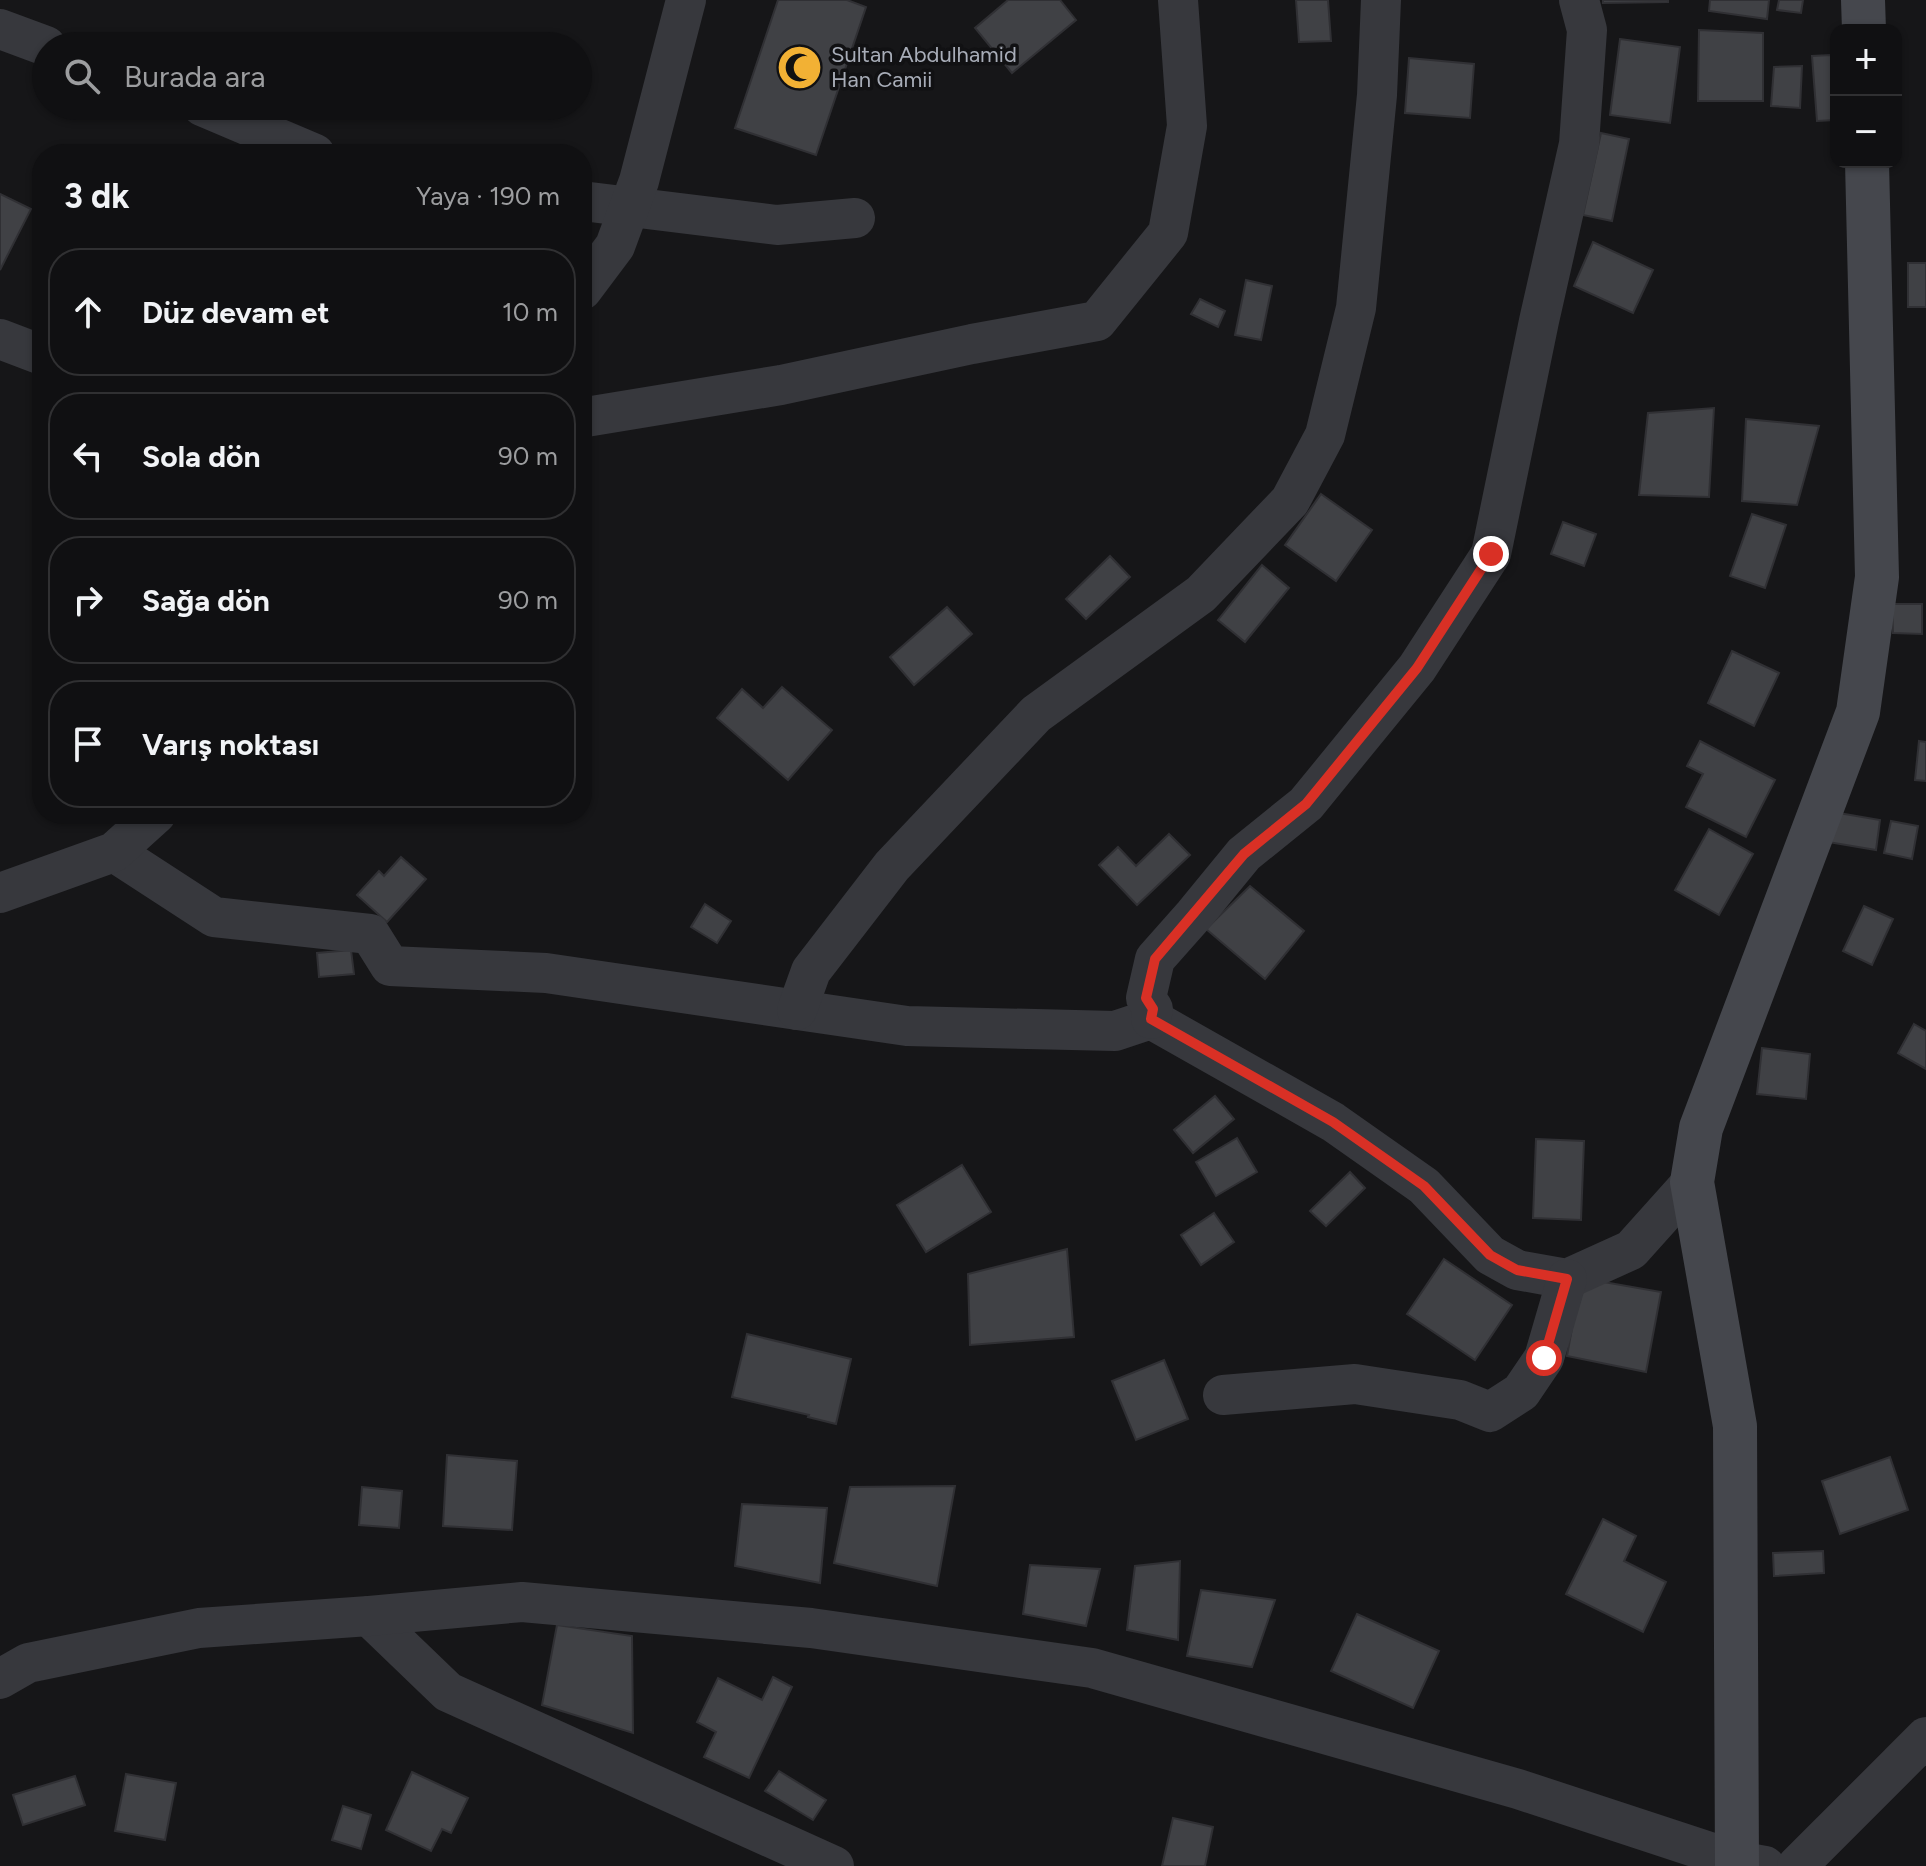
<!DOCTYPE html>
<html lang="tr">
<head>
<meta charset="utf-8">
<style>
	:root { --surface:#101012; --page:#19191b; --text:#f1f3f6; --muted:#9c9d9f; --line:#303032 }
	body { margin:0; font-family:Figtree,sans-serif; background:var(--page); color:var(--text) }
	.controls { position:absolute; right:24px; top:24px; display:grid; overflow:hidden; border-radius:16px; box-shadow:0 2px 6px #0004 }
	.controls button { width:72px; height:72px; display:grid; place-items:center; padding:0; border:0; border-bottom:2px solid var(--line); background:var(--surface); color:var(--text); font:40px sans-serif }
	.stop { position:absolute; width:24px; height:24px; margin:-18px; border:6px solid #d93025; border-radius:50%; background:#fff }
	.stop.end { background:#d93025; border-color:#fff; box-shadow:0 2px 8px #0008 }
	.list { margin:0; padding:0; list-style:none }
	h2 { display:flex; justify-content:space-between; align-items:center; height:104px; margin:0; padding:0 32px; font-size:34px }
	h2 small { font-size:26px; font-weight:400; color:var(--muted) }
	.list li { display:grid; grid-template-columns:52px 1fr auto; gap:24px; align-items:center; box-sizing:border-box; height:128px; margin:0 16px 16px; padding:0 16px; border:2px solid var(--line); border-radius:32px }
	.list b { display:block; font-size:30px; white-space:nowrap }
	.list em { font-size:26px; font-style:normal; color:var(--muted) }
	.icon { flex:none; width:44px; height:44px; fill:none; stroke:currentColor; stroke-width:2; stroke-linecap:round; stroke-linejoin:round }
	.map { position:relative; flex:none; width:1926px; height:1866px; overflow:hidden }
	.search { position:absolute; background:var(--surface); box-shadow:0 2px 6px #0004; left:32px; top:32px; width:560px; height:88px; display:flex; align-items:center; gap:20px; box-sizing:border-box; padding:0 28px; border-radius:44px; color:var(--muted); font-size:30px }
	.panel { position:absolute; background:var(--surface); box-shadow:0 2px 6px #0004; left:32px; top:144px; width:560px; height:680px; border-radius:32px }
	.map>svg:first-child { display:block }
	.building { fill:#404145; stroke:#303034; stroke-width:2 }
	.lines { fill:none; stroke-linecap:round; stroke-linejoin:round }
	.street { stroke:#37383d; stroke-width:40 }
	.secondary { stroke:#45474d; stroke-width:44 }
	.route { stroke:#d93025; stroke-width:10 }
	.labels { text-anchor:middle; stroke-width:7; stroke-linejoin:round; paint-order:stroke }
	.poi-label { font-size:22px; fill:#a8adb8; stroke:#111113; text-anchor:start }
</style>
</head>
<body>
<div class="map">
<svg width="1926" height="1866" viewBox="0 0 1926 1866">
	<rect width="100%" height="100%" fill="#161618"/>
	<g class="building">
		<path d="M778,0H847L866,7L816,155L735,128Z"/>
		<path d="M1008,0H1060L1076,20L1012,73L975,28Z"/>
		<path d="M1296,0H1328L1331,41L1299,42Z"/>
		<path d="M1603,0H1668V2L1603,3Z"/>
		<path d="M1710,0H1769L1767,19L1709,11Z"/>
		<path d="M1779,0H1803L1801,13L1777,10Z"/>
		<path d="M1699,30L1763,33V101H1698Z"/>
		<path d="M1620,39L1680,47L1670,123L1610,115Z"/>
		<path d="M1831,55L1835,120L1817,121L1812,56Z"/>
		<path d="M1409,58L1474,64L1470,118L1405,113Z"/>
		<path d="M1802,66L1800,108L1771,106L1774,67Z"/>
		<path d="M1601,133L1629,139L1612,221L1583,215Z"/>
		<path d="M0,194L31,209L0,270Z"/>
		<path d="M1593,242L1653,270L1633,313L1574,286Z"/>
		<rect x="1908" y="263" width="18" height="44"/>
		<path d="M1246,280L1272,286L1261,340L1235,335Z"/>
		<path d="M1200,299L1225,311L1218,327L1191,314Z"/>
		<path d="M1714,408L1709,497L1639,495L1648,413Z"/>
		<path d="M1746,419L1819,426L1797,505L1742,501Z"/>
		<path d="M1321,494L1372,530L1336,581L1285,545Z"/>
		<path d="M1752,514L1786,525L1765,588L1730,576Z"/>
		<path d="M1563,522L1596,534L1584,566L1551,554Z"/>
		<path d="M1110,556L1130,577L1086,619L1066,599Z"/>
		<path d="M1262,565L1289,588L1245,642L1218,620Z"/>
		<path d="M1892,604H1922V634L1893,633Z"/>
		<path d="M947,607L972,634L914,685L890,657Z"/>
		<path d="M1732,651L1779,673L1754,726L1708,703Z"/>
		<path d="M782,687L832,730L788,780L717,718L742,689L763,708Z"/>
		<path d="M1700,741L1775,780L1746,837L1686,807L1703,774L1687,766Z"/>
		<path d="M1919,741L1926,742V781L1915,780Z"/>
		<path d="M1833,812L1880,820L1876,850L1828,842Z"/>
		<path d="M1891,821L1918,826L1912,859L1884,853Z"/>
		<path d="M1709,829L1753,854L1719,915L1675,890Z"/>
		<path d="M1169,834L1190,855L1137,905L1099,865L1118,847L1136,866Z"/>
		<path d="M401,857L426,879L387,922L357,895L379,871L384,876Z"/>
		<path d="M1250,886L1304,931L1265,979L1206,929Z"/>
		<path d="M705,904L731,921L717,943L691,927Z"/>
		<path d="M1864,906L1893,919L1872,965L1843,951Z"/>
		<path d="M351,950L354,974L319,977L317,953Z"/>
		<path d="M1914,1024L1926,1031V1069L1898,1053Z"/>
		<path d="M1762,1048L1810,1054L1806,1099L1757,1094Z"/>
		<path d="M1215,1096L1234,1119L1193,1153L1174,1130Z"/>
		<path d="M1237,1138L1257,1172L1216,1196L1196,1162Z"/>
		<path d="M1536,1139L1584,1141L1581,1220L1533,1218Z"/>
		<path d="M962,1165L991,1212L926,1252L897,1205Z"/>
		<path d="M1350,1172L1365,1188L1326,1226L1310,1211Z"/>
		<path d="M1214,1213L1234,1242L1201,1265L1181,1235Z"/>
		<path d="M1067,1249L1074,1337L970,1345L968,1274Z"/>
		<path d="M1444,1259L1512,1305L1475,1360L1407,1314Z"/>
		<path d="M1581,1278L1661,1292L1646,1372L1567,1356Z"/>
		<path d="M747,1334L851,1359L836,1424L808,1417L809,1415L732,1397Z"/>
		<path d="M1164,1360L1188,1419L1136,1440L1112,1381Z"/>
		<path d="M447,1455L517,1461L512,1530L443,1526Z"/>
		<path d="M1890,1457L1908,1510L1840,1534L1822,1481Z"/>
		<path d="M955,1486L937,1586L834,1563L850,1487Z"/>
		<path d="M362,1487L402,1491L399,1528L359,1525Z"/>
		<path d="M742,1504L827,1508L820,1583L735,1566Z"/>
		<path d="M1603,1519L1636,1536L1624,1561L1666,1582L1643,1632L1566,1594Z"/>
		<path d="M1823,1551L1824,1573L1774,1576L1773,1553Z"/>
		<path d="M1180,1561L1178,1640L1127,1630L1135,1566Z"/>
		<path d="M1030,1565L1100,1569L1086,1626L1023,1614Z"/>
		<path d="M1201,1590L1275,1600L1252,1667L1187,1656Z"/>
		<path d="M1357,1614L1439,1651L1413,1708L1331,1671Z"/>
		<path d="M557,1625L632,1636L633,1733L542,1705Z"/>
		<path d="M773,1677L792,1687L749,1778L704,1757L716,1732L697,1722L718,1678L762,1700Z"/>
		<path d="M779,1771L826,1800L813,1820L765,1791Z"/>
		<path d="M412,1772L468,1798L451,1833L442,1829L431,1851L386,1830Z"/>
		<path d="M126,1774L176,1783L165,1840L115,1831Z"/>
		<path d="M75,1776L85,1805L23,1825L13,1795Z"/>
		<path d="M343,1806L371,1815L361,1849L332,1840Z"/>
		<path d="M1173,1818L1213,1827L1205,1866H1162Z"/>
	</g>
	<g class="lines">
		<g class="street">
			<path d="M0,29L46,46"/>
			<path d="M202,106L315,154"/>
			<path d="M582,201L777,225L855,218"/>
			<path d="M582,290L615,246L639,181L686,0"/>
			<path d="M0,339L42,355"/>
			<path d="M582,415L586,417L781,385L972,344L1097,321L1168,233L1187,126L1178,0"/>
			<path d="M114,852L214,917L370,934L390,966L546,973L907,1026L1115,1031L1151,1019L1333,1122L1424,1186L1490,1255L1517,1270L1567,1279L1631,1250L1692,1182"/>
			<path d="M0,893L114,852L156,814"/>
			<path d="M797,1010L811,971L892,866L1036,714L1201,594L1290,501L1325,435L1356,308L1377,95L1381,0"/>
			<path d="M1151,1019L1153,1009L1146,998L1155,959L1194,915L1244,854L1306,804L1417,668L1491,554L1539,321L1579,144L1587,30L1579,0"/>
			<path d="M1223,1395L1355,1384L1460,1400L1490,1412L1521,1392L1544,1358L1567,1279"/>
			<path d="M369,1616L448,1692L834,1866"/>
			<path d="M0,1679L28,1663L199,1628L369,1616L522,1602L811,1628L1092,1668L1518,1789L1737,1861L1765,1866"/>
			<path d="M1797,1866L1926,1737"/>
		</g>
		<g class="secondary">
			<path d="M1863,0L1864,30"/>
			<path d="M1737,1866L1735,1426L1692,1182L1701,1128L1858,712L1877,577L1867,162"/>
		</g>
	</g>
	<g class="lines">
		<path class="route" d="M1491,554L1417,668L1306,804L1244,854L1155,959L1146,998L1153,1009L1151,1019L1333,1122L1424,1186L1490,1255L1517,1270L1567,1279L1544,1358"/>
	</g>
	<defs>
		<symbol id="mosque-disc" viewBox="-11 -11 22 22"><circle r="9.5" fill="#f2b134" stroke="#111113"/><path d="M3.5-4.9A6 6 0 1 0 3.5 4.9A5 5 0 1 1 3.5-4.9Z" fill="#111"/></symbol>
	</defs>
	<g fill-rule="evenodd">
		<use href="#mosque-disc" x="774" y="42" width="51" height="51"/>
	</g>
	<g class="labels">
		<g class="poi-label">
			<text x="831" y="62">Sultan Abdulhamid<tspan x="831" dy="25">Han Camii</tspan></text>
		</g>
	</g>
</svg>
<div class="controls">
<button>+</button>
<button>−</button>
</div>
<div class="stop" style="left:1544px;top:1358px"></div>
<div class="stop end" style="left:1491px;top:554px"></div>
<div class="search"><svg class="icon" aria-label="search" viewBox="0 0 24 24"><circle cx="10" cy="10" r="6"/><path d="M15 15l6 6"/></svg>Burada ara</div>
<section class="panel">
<h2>3 dk<small>Yaya · 190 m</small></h2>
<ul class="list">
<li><svg class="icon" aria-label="ahead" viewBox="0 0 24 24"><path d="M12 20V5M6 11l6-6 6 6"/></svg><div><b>Düz devam et</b></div><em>10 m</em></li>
<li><svg class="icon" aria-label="left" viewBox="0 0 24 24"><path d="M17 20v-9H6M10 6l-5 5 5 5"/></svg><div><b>Sola dön</b></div><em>90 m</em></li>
<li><svg class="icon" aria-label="right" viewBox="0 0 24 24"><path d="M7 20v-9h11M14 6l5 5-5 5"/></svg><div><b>Sağa dön</b></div><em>90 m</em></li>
<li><svg class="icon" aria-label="arrive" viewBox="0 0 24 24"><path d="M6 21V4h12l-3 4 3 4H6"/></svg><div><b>Varış noktası</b></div></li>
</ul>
</section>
</div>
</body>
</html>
